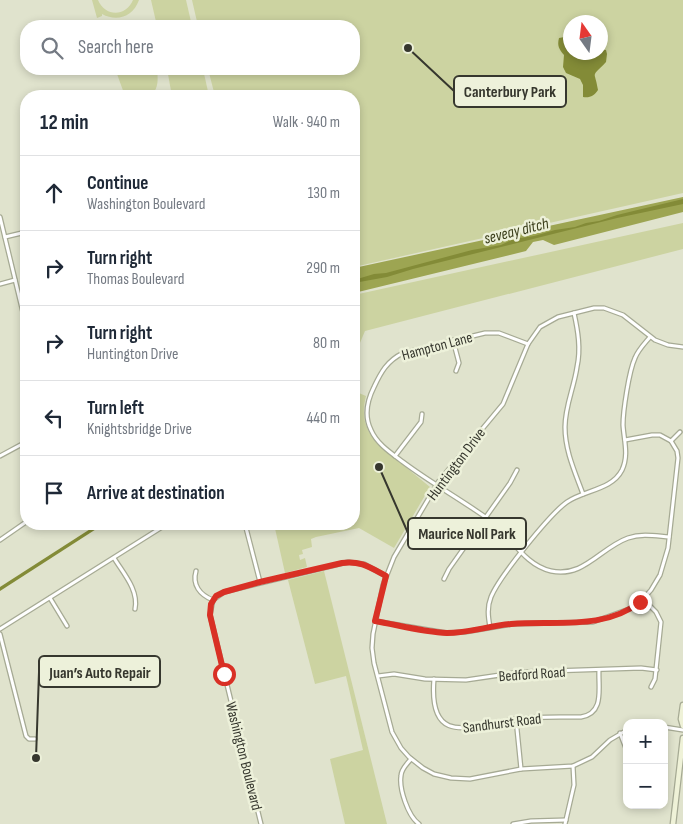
<!DOCTYPE html>
<html lang="en">
<head>
<meta charset="utf-8">
<style>
	:root { --surface:#fff; --page:#f6f6f7; --text:#1f2937; --muted:#747a83; --line:#e0e1e3 }
	body { margin:0; font-family:"Sofia Sans Condensed",sans-serif; background:var(--page); color:var(--text) }
	.controls { position:absolute; right:15px; bottom:15px; display:grid; overflow:hidden; border-radius:10px; box-shadow:0 2px 8px #0003 }
	.controls button { width:45px; height:45px; display:grid; place-items:center; padding:0; border:0; border-bottom:1px solid var(--line); background:var(--surface); color:var(--text); font:25px sans-serif }
	.compass { position:absolute; left:563px; top:15px; width:45px; height:45px; border-radius:50%; background:var(--surface); box-shadow:0 2px 8px #0003; rotate:346deg }
	.stop { position:absolute; width:15px; height:15px; margin:-11px; border:4px solid #d93025; border-radius:50%; background:#fff }
	.stop.end { background:#d93025; border-color:#fff; box-shadow:0 1px 5px #0008 }
	.list { margin:0; padding:0; list-style:none }
	h2 { display:flex; justify-content:space-between; align-items:center; height:65px; margin:0; padding:0 20px; font-size:21px }
	h2 small { font-size:16px; font-weight:400; color:var(--muted) }
	.list li { display:grid; grid-template-columns:32px 1fr auto; gap:15px; align-items:center; box-sizing:border-box; height:75px; padding:0 20px; border-top:1px solid var(--line) }
	.list b { display:block; font-size:19px; white-space:nowrap }
	.list p { margin:0; font-size:16px; white-space:nowrap; color:var(--muted) }
	.list em { font-size:16px; font-style:normal; color:var(--muted) }
	.icon { flex:none; width:28px; height:28px; fill:none; stroke:currentColor; stroke-width:2; stroke-linecap:round; stroke-linejoin:round }
	.map { position:relative; flex:none; width:683px; height:824px; overflow:hidden }
	.search { position:absolute; background:var(--surface); box-shadow:0 2px 8px #0003; left:20px; top:20px; width:340px; height:55px; display:flex; align-items:center; gap:12px; box-sizing:border-box; padding:0 18px; border-radius:20px; color:var(--muted); font-size:19px }
	.panel { position:absolute; background:var(--surface); box-shadow:0 2px 8px #0003; left:20px; top:90px; width:340px; height:440px; border-radius:20px }
	.map>svg:first-child { display:block }
	.green { fill:#ccd3a1; fill-rule:evenodd }
	.forest { fill:#9da552 }
	.water { fill:#838b37 }
	.lines { fill:none; stroke-linecap:round; stroke-linejoin:round }
	.street-casing { stroke:#a6aa94; stroke-width:5.5 }
	.secondary-casing { stroke:#a6aa94; stroke-width:7 }
	.street { stroke:#fff; stroke-width:3 }
	.secondary { stroke:#eff2d8; stroke-width:4.5 }
	.route { stroke:#d93025; stroke-width:6 }
	.labels { text-anchor:middle; stroke-width:5; stroke-linejoin:round; paint-order:stroke }
	.street-label { font-size:15px; fill:#36372e; stroke:#edf1da }
	.water-label { font-size:16px; font-style:italic; fill:#3a3e1a; stroke:#edf1da }
	.leader { fill:none; stroke:#36372e; stroke-width:2 }
	.callout-dot { fill:#36372e; stroke:#edf1da; stroke-width:2 }
	.callout { fill:#edf1da; stroke:#36372e; stroke-width:2 }
	.callout-label { font-size:16px; text-anchor:middle; font-weight:bold; fill:#36372e }
</style>
</head>
<body>
<div class="map">
<svg width="683" height="824" viewBox="0 0 683 824">
	<rect width="100%" height="100%" fill="#e0e3cd"/>
	<g class="green">
		<path d="M92,0H98C105,17 126,17 133,0H139C133,17 117,22 102,14V16L97,18Z"/>
		<path d="M151,0H186L192,26H157Z"/>
		<path d="M192,0H683V193L354,267V96H215L208,69H354V26H198ZM570,22H600V52H570Z"/>
		<path d="M119,69H157C158,79 159,88 151,96H125L117,74Z"/>
		<path d="M167,69H203L209,96H172Z"/>
		<path d="M683,223V249L365,331L354,357V295Z"/>
		<path d="M354,391L366,396C358,428 374,442 397,460C408,469 419,478 430,487L394,548L359,528L316,537L311,539L312,547L302,550L303,554L299,555L300,560L305,558L307,567L285,573L274,524H354Z"/>
		<path d="M324,571L387,824H345L330,759L363,750L346,676L315,684L288,580Z"/>
	</g>
	<path class="forest" d="M683,197V212L554,245L543,240L533,242L526,251L354,293V268Z"/>
	<g class="water">
		<path d="M570,36V52H600L601,49L606,50L607,54L606,62C590,79 595,69 598,90C594,96 590,98 583,97V85L580,79L566,73L563,67L564,55C559,49 557,46 559,38Z"/>
		<path d="M683,199V204L617,218L413,269L387,277L354,283V280L374,274L386,273L472,250L501,245L514,239L534,236L555,230L575,227L586,223L599,221L617,215Z"/>
		<path d="M98,524H104L0,591V587Z"/>
	</g>
	<g class="lines">
		<defs>
			<g id="street">
				<path d="M0,217L26,325"/>
				<path d="M5,237L26,232"/>
				<path d="M0,284L15,280"/>
				<path d="M574,313C578,331 581,349 577,367C574,388 565,406 565,427C565,451 575,472 583,494"/>
				<path d="M453,340L459,363L456,371"/>
				<path d="M528,344L499,333H485L403,353C387,361 381,372 374,387C367,401 364,416 371,430C377,444 391,453 403,462C431,483 462,500 491,521C511,536 524,565 551,571C584,578 600,548 628,538C642,533 656,536 669,537"/>
				<path d="M671,441L680,432"/>
				<path d="M0,456L26,442"/>
				<path d="M395,456L421,422L422,414"/>
				<path d="M245,524L260,582"/>
				<path d="M0,540L26,522"/>
				<path d="M114,558C123,573 139,590 135,609"/>
				<path d="M196,571C192,585 200,595 213,600"/>
				<path d="M444,579L449,569L510,483L517,470"/>
				<path d="M50,598L67,626"/>
				<path d="M643,599L656,612L661,622L655,679L651,687"/>
				<path d="M375,621L447,633L465,632L512,624L593,622L629,609L643,599L651,590L660,575L668,548L678,458L677,451L671,441L660,435H652L625,440"/>
				<path d="M490,627C488,616 487,607 491,597C499,577 550,514 567,502C584,490 612,490 622,470C629,455 624,441 623,425C623,411 629,371 635,358C638,350 645,343 650,337"/>
				<path d="M0,629L167,524"/>
				<path d="M0,634L26,736L29,739H35"/>
				<path d="M378,676L394,674L425,679L466,680L521,672L641,668L657,670"/>
				<path d="M434,679C428,749 473,725 515,719C537,716 559,717 581,717C605,713 598,688 599,670"/>
				<path d="M516,719L521,769"/>
				<path d="M664,727L683,730"/>
				<path d="M627,730L610,740L592,757L573,766L521,769L470,779L451,778L434,774L423,768L409,757L401,748L392,732L374,663L372,648L373,634L383,585L394,557L439,481L503,404L528,344L540,327L558,317L594,308H604L623,315L655,340L668,345L683,347"/>
				<path d="M620,733L627,751"/>
				<path d="M411,759C407,764 401,769 401,776C399,789 408,816 419,824"/>
				<path d="M261,824L210,615L213,600L224,592L348,562L364,564L386,576"/>
				<path d="M513,824L531,821L566,820"/>
				<path d="M565,824L574,785L573,766"/>
			</g>
			<g id="secondary">
				<path d="M683,705L681,719L683,726"/>
				<path d="M673,824L683,738"/>
			</g>
		</defs>
		<use href="#street" class="street-casing"/>
		<use href="#secondary" class="secondary-casing"/>
		<use href="#street" class="street"/>
		<use href="#secondary" class="secondary"/>
	</g>
	<g class="lines">
		<path class="route" d="M224,674L210,615L211,604L216,596L224,592L260,582L342,563C360,560 371,568 386,576L375,621C398,625 423,632 447,633C468,633 489,626 511,624C554,620 603,631 640,602"/>
	</g>
	<g class="labels">
		<g class="street-label">
			<text transform="translate(437 346) rotate(-15)" y="5">Hampton Lane</text>
			<text transform="translate(456 464) rotate(-53)" y="5">Huntington Drive</text>
			<text transform="translate(532 674) rotate(-4)" y="5">Bedford Road</text>
			<text transform="translate(502 723) rotate(-7)" y="5">Sandhurst Road</text>
			<text transform="translate(244 756) rotate(76)" y="5">Washington Boulevard</text>
		</g>
		<g class="water-label">
			<text transform="translate(516 230) rotate(-14)" y="6">seveay ditch</text>
		</g>
	</g>
	<path class="leader" d="M408 48L454 91M379 467L408 533M36 758L39 672"/>
	<g class="callout-dot">
		<circle cx="408" cy="48" r="5"/>
		<circle cx="379" cy="467" r="5"/>
		<circle cx="36" cy="758" r="5"/>
	</g>
	<g class="callout">
		<rect x="454" y="76" width="112" height="31" rx="5"/>
		<rect x="408" y="518" width="118" height="31" rx="5"/>
		<rect x="39" y="656" width="121" height="31" rx="5"/>
	</g>
	<g class="callout-label">
		<text x="510" y="97">Canterbury Park</text>
		<text x="467" y="539">Maurice Noll Park</text>
		<text x="100" y="678">Juan’s Auto Repair</text>
	</g>
</svg>
<div class="controls">
<button>+</button>
<button>−</button>
</div>
<svg class="compass" viewBox="-18 -18 36 36"><path d="M0-13l5 13h-10z" fill="#e53935"/><path d="M0 13l5-13h-10z" fill="#747a83"/></svg>
<div class="stop" style="left:224px;top:674px"></div>
<div class="stop end" style="left:640px;top:602px"></div>
<div class="search"><svg class="icon" aria-label="search" viewBox="0 0 24 24"><circle cx="10" cy="10" r="6"/><path d="M15 15l6 6"/></svg>Search here</div>
<section class="panel">
<h2>12 min<small>Walk · 940 m</small></h2>
<ul class="list">
<li><svg class="icon" aria-label="ahead" viewBox="0 0 24 24"><path d="M12 20V5M6 11l6-6 6 6"/></svg><div><b>Continue</b><p>Washington Boulevard</p></div><em>130 m</em></li>
<li><svg class="icon" aria-label="right" viewBox="0 0 24 24"><path d="M7 20v-9h11M14 6l5 5-5 5"/></svg><div><b>Turn right</b><p>Thomas Boulevard</p></div><em>290 m</em></li>
<li><svg class="icon" aria-label="right" viewBox="0 0 24 24"><path d="M7 20v-9h11M14 6l5 5-5 5"/></svg><div><b>Turn right</b><p>Huntington Drive</p></div><em>80 m</em></li>
<li><svg class="icon" aria-label="left" viewBox="0 0 24 24"><path d="M17 20v-9H6M10 6l-5 5 5 5"/></svg><div><b>Turn left</b><p>Knightsbridge Drive</p></div><em>440 m</em></li>
<li><svg class="icon" aria-label="arrive" viewBox="0 0 24 24"><path d="M6 21V4h12l-3 4 3 4H6"/></svg><div><b>Arrive at destination</b></div></li>
</ul>
</section>
</div>
</body>
</html>
